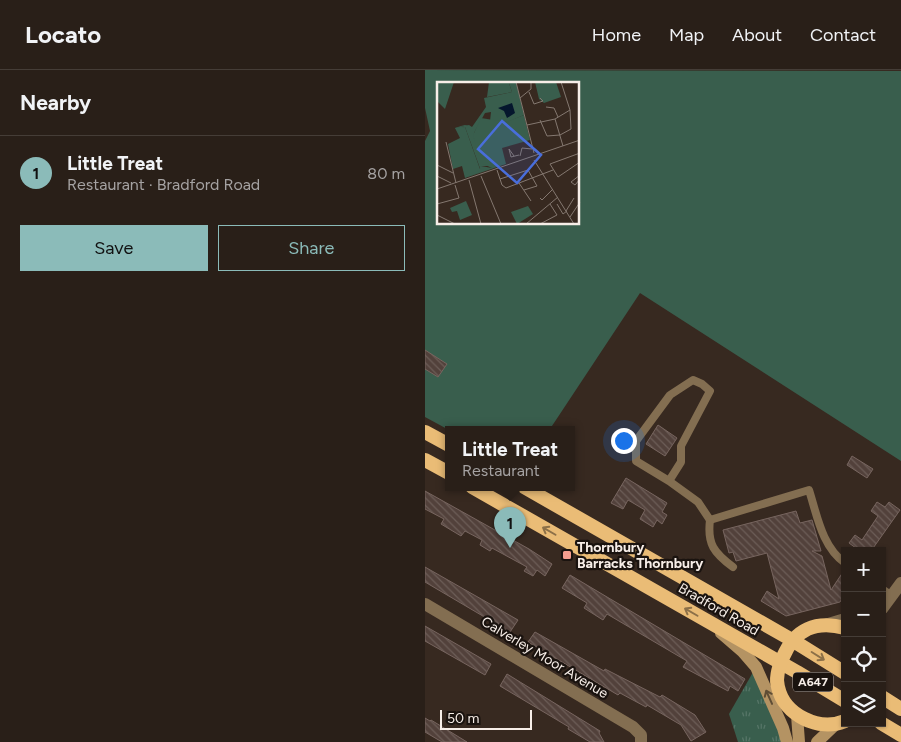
<!DOCTYPE html>
<html lang="en">
<head>
<meta charset="utf-8">
<style>
	:root { --surface:#291f18; --page:#312721; --text:#f1f3f6; --muted:#a5a2a2; --line:#453d37; --accent:#8bbbb9 }
	body { margin:0; font-family:Figtree,sans-serif; background:var(--page); color:var(--text) }
	.controls { position:absolute; right:15px; bottom:15px; display:grid; overflow:hidden; border-radius:0px; box-shadow:0 1px 4px #0004 }
	.controls button { width:45px; height:45px; display:grid; place-items:center; padding:0; border:0; border-bottom:1px solid var(--line); background:var(--surface); color:var(--text); font:25px sans-serif }
	.scale { position:absolute; left:15px; bottom:12px; width:92px; box-sizing:border-box; padding-left:5px; border:2px solid #f7eee8; border-top:0; font-size:14px; line-height:18px; white-space:nowrap; color:#f7eee8; -webkit-text-stroke:4px #1a130f; paint-order:stroke }
	.you { position:absolute; left:198px; top:370px; width:18px; height:18px; margin:-12px; border:4px solid #fff; border-radius:50%; background:#1a73e8; box-shadow:0 0 0 8px #1a73e833 }
	.badge { display:grid; place-items:center; width:32px; height:32px; border-radius:50%; background:var(--accent); color:#111; font-size:16px; font-weight:700 }
	.pin { position:absolute; translate:-50% -41px; filter:drop-shadow(0 1px 2px #0008) }
	.pin::after { content:''; position:absolute; top:26px; width:18px; height:15px; background:inherit; clip-path:polygon(0 0,100% 0,50% 100%) }
	.popup { position:absolute; left:20px; top:356px; width:130px; height:65px; box-sizing:border-box; display:grid; place-content:center; border-radius:0px; background:var(--surface); filter:drop-shadow(0 1px 4px #0005); font-size:16px; white-space:nowrap; color:var(--muted) }
	.popup b { font-size:19px; color:var(--text) }
	.popup::after { content:''; position:absolute; left:50%; top:100%; margin-left:-10px; border:10px solid transparent; border-top-color:var(--surface) }
	.list { margin:0; padding:0; list-style:none }
	h2 { display:flex; justify-content:space-between; align-items:center; height:65px; margin:0; padding:0 20px; font-size:21px }
	h2 small { font-size:16px; font-weight:400; color:var(--muted) }
	.list li { display:grid; grid-template-columns:32px 1fr auto; gap:15px; align-items:center; box-sizing:border-box; height:75px; padding:0 20px; border-top:1px solid var(--line) }
	.list b { display:block; font-size:19px; white-space:nowrap }
	.list p { margin:0; font-size:16px; white-space:nowrap; color:var(--muted) }
	.list em { font-size:16px; font-style:normal; color:var(--muted) }
	.actions { display:flex; gap:10px; padding:15px 20px }
	.actions a { flex:1; padding:11px 0; border:1px solid var(--accent); border-radius:0px; text-align:center; font-size:18px; color:var(--accent) }
	.actions .main { background:var(--accent); color:#111 }
	.icon { flex:none; width:28px; height:28px; fill:none; stroke:currentColor; stroke-width:2; stroke-linecap:round; stroke-linejoin:round }
	.map { position:relative; flex:none; width:476px; height:672px; overflow:hidden }
	header { display:flex; align-items:center; gap:30px; box-sizing:border-box; height:70px; padding:0 25px; background:var(--surface); border-bottom:1px solid var(--line) }
	header strong { font-size:24px }
	nav { display:flex; gap:28px; margin-inline-start:auto; font-size:18px }
	main { display:flex }
	aside { flex:1; background:var(--surface) }
	.map>svg:first-child { display:block }
	.grass { fill:url(#grass-tufts) }
	.park { fill:#395e4d; fill-rule:evenodd }
	.building { fill:url(#building-back-hatch); stroke:#77655f }
	.lines { fill:none; stroke-linecap:round; stroke-linejoin:round }
	.service { stroke:#836e51; stroke-width:8 }
	.minor { stroke:#836e51; stroke-width:12 }
	.tertiary { stroke:#836e51; stroke-width:12 }
	.secondary { stroke:#b49363; stroke-width:12 }
	.trunk { stroke:#eabc76; stroke-width:14 }
	.oneway { stroke:#8c7048 }
	.oneway2 { stroke:#5f4d35 }
	.poi-dot { fill:#f59d8e; stroke:#1a130f; stroke-width:2 }
	.labels { text-anchor:middle; stroke-width:4.5; stroke-linejoin:round; paint-order:stroke }
	.shield { fill:#1a130f; stroke:#b5aca7; stroke-width:1 }
	.shield-label { font-size:12px; font-weight:bold; fill:#f7eee8 }
	.poi-label { font-size:14px; font-weight:bold; fill:#f7eee8; stroke:#1a130f; text-anchor:start }
	.street-label { font-size:14px; fill:#f7eee8; stroke:#1a130f }
	.inset-road { fill:none; stroke:#847870; stroke-width:1 }
	.view { fill:#496edb; fill-opacity:0.15; stroke:#496edb; stroke-width:2.5 }
	.inset-edge { fill:none; stroke:#f7eee8; stroke-width:2.5 }
</style>
</head>
<body>
<header>
<strong>Locato</strong>
<nav><a>Home</a><a>Map</a><a>About</a><a>Contact</a></nav>
</header>
<main>
<aside>
<h2>Nearby<small></small></h2>
<ul class="list">
<li><span class="badge">1</span><div><b>Little Treat</b><p>Restaurant · Bradford Road</p></div><em>80 m</em></li>
</ul>
<div class="actions"><a class="main">Save</a><a>Share</a></div>
</aside>
<div class="map">
<svg width="476" height="672" viewBox="0 0 476 672">
	<defs>
		<pattern id="grass-tufts" width="24" height="20" patternUnits="userSpaceOnUse" patternTransform="scale(1.25)"><rect width="24" height="20" fill="#395e4d"/><path d="M3 7l-1-3M5 7V3M7 7l1-3M15 17l-1-3M17 17v-4M19 17l1-3" fill="none" stroke="#567567"/></pattern>
		<pattern id="building-back-hatch" width="6" height="6" patternUnits="userSpaceOnUse" patternTransform="scale(1.25)"><rect width="6" height="6" fill="#52413b"/><path d="M-1 5l2 2M0 0l6 6M5-1l2 2" fill="none" stroke="#6c5d57"/></pattern>
	</defs>
	<rect width="100%" height="100%" fill="#372920"/>
	<path class="grass" d="M331,597L362,672H313L304,644Z"/>
	<path class="park" d="M0,0L476,1V391L215,223L125,359L24,360L0,347V71L5,61L0,38ZM14,14H154V154H14Z"/>
	<g class="building">
		<path d="M0,280L22,294L13,307L0,299Z"/>
		<path d="M233,355L252,368L240,386L221,374Z"/>
		<path d="M427,386L448,399L442,408L422,395Z"/>
		<path d="M201,408L242,433L237,442L242,445L237,454L232,450L228,457L215,449L220,440L203,430L198,439L186,433Z"/>
		<path d="M0,421L104,479L127,494L120,506L112,500L108,506L99,501L102,497L67,478L65,481L55,475L57,470L40,461L36,466L16,454L19,449L0,439Z"/>
		<path d="M452,432L460,437L464,432L475,440L446,481H435L424,473L430,465L437,470L453,446L446,441Z"/>
		<path d="M371,441L375,453L387,450L396,481H387L397,486L406,520L420,499V523L415,532L361,546L336,531L342,521L354,529L342,483L311,491L308,482L304,483L298,460Z"/>
		<path d="M0,497L93,550L85,562L0,512Z"/>
		<path d="M145,505L320,609L313,621L305,616L303,621L258,597L262,591L182,544L178,550L159,538L162,533L137,518Z"/>
		<path d="M0,556L66,594L60,605L0,571Z"/>
		<path d="M110,562L179,601L180,599L235,627L237,625L270,645L281,662L266,671L256,655L222,635L221,637L195,623L193,625L103,572Z"/>
		<path d="M82,604L175,661L174,663L179,672H165L143,659L144,657L75,616Z"/>
		<path d="M0,648L5,651L6,650L42,672H17L0,662Z"/>
	</g>
	<g class="lines">
		<g class="service">
			<path d="M244,411L256,392V376L285,321L277,314L268,310L245,325L211,371V391L244,411L273,432L285,450"/>
			<path d="M308,497C289,483 282,474 285,450L384,420C392,445 397,477 420,493"/>
			<path d="M457,519L467,526"/>
		</g>
		<path class="minor" d="M0,534L208,657L216,665V672"/>
		<g class="tertiary">
			<path d="M457,539L476,513"/>
			<path d="M400,555L420,549"/>
		</g>
		<g class="secondary">
			<path d="M296,563L318,582L331,597L358,658L362,672"/>
			<path d="M372,645L374,672"/>
			<path d="M392,672L411,654"/>
		</g>
		<g class="trunk">
			<path d="M0,362L24,375"/>
			<path d="M0,390L24,403"/>
			<path d="M47,417L372,602L420,631"/>
			<path d="M99,417L367,570L420,603"/>
			<path d="M420,558C391,550 370,559 358,587C354,596 350,607 353,617C359,645 394,662 420,651"/>
			<path d="M457,627L476,639"/>
			<path d="M456,653L476,665"/>
		</g>
	</g>
	<defs><path id="oneway-shaft" d="M-6 0H5M1.5-3L5.5 0L1.5 3" fill="none" stroke-width="1.6" stroke-linecap="round" stroke-linejoin="round" transform="scale(1.25)"/></defs>
	<g class="oneway">
		<use href="#oneway-shaft" transform="translate(124 461) rotate(-150)"/>
		<use href="#oneway-shaft" transform="translate(266 542) rotate(-150)"/>
		<use href="#oneway-shaft" transform="translate(393 586) rotate(32)"/>
	</g>
	<use class="oneway2" href="#oneway-shaft" transform="translate(344 627) rotate(-114)"/>
	<rect class="poi-dot" x="137" y="480" width="10" height="10" rx="2.5"/>
	<g class="labels">
		<rect class="shield" x="368" y="602.5" width="40" height="19" rx="4"/>
		<g class="shield-label">
			<text x="388" y="616">A647</text>
		</g>
		<g class="poi-label">
			<text x="152" y="482">Thornbury<tspan x="152" dy="16">Barracks Thornbury</tspan></text>
		</g>
		<g class="street-label">
			<text transform="translate(294 539) rotate(30)" y="5">Bradford Road</text>
			<text transform="translate(120 587) rotate(31)" y="5">Calverley Moor Avenue</text>
		</g>
	</g>
	<g transform="translate(12 12)">
		<rect width="142" height="142" fill="#372920"/>
		<path d="M0,0H17L8,27L0,19ZM52,0L72,1L75,10L50,15Z" fill="#395e4d"/>
		<path d="M79,0L87,33L69,41H57L53,39L54,30L48,31L37,51L46,72L58,84H44V89L28,45L20,48L18,46L32,43L35,45L49,25L47,16L75,10L72,1Z" fill="#395e4d"/>
		<path d="M98,0H119L124,15L107,21L102,17ZM87,33L93,58L65,66L69,82L28,96L25,84L16,87L11,62L23,56L18,46L24,44L28,43H32L35,46L32,43L19,46L28,45L43,87L44,84L55,86L46,82V72L40,67L36,53L44,36L69,40ZM29,119L35,133L23,138L20,129L15,130L13,126ZM91,124L96,132L80,142L74,130Z" fill="#395e4d"/>
		<path d="M75,21L78,31L70,36L67,29L61,26Z" fill="#05162d"/>
		<path class="inset-road" d="M79,0L97,71M92,10L97,22L106,19L103,16M83,16L94,7V0M109,25L117,26L121,35M118,37L126,64M103,38L110,54L123,53L134,47L133,28L124,0M90,43L118,37L133,28M9,60L19,101M143,71L113,82L121,95L143,80M77,74L72,67L74,75L82,73M83,74L85,66L95,67M97,78L137,142M0,83L16,91M60,88L65,103L69,106L116,88M143,93L134,100L138,103L143,97M0,94L14,101M44,94L64,142M63,97L91,88L100,104L87,108M32,98L44,142M82,101L94,119M0,107L143,58M103,116L105,118L116,107M0,122L22,116L18,103M120,122L126,132L130,129M129,129L137,116M0,133L18,142M133,135L143,120M89,142L121,115M103,142L120,133L113,122"/>
		<path class="view" d="M65,39L104,73L80,101L41,67Z"/>
		<rect width="142" height="142" class="inset-edge"/>
	</g>
</svg>
<div class="controls">
<button>+</button>
<button>−</button>
<button><svg class="icon" aria-label="locate" viewBox="0 0 24 24"><circle cx="12" cy="12" r="6"/><path d="M12 2v4M12 18v4M2 12h4M18 12h4"/></svg></button>
<button><svg class="icon" aria-label="layers" viewBox="0 0 24 24"><path d="M12 4l9 5-9 5-9-5zM3 14l9 5 9-5"/></svg></button>
</div>
<div class="scale">50 m</div>
<div class="you"></div>
<div class="pin badge" style="left:85px;top:478px">1</div>
<div class="popup"><b>Little Treat</b>Restaurant</div>
</div>
</main>
</body>
</html>
